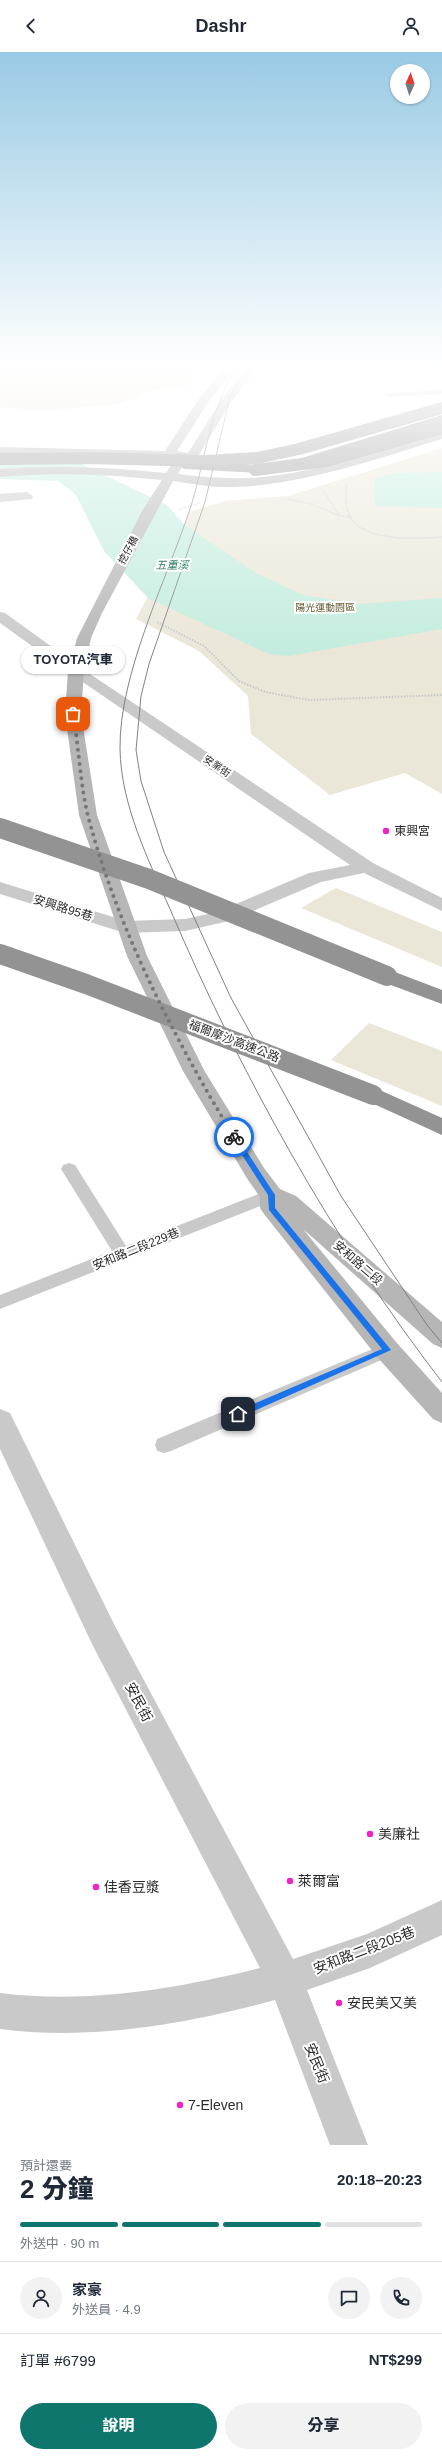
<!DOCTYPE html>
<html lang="zh-TW">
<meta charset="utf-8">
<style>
:root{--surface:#fff;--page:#f2f2f3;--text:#1f2937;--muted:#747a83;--line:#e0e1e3;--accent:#0f766e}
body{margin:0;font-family:Helvetica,"Noto Sans TC",sans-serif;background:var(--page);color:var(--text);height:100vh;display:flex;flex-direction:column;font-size:15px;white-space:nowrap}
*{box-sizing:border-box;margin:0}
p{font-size:13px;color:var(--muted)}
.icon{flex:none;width:22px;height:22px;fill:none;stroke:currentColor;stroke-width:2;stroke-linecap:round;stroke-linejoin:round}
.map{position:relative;height:2093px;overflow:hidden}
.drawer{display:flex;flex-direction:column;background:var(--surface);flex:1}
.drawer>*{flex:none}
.needle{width:26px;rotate:3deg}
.tools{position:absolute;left:390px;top:12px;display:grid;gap:8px}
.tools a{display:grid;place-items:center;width:40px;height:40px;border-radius:50%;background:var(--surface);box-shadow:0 1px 3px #0004;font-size:20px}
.pin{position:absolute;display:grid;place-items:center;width:34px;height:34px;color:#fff;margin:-17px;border-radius:8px;box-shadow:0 2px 6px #0006}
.courier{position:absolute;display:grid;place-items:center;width:40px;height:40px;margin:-20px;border:3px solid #1a73e8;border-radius:50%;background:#fff;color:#222;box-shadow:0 1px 5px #0007}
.bubble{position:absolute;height:28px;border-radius:14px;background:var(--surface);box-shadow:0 1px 3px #0004;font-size:13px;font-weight:800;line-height:28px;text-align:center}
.headline em{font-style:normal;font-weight:800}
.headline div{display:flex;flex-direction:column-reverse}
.headline{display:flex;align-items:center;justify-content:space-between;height:68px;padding:0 20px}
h1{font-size:26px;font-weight:800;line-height:30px}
.bar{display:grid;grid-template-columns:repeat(4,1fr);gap:6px 4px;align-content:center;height:48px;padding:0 20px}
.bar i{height:5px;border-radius:3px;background:var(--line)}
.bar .active{background:var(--accent)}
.bar p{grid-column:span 4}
.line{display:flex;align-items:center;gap:10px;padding:0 20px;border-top:1px solid var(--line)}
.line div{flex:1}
.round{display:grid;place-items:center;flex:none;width:42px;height:42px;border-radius:21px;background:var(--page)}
.action{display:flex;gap:8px;margin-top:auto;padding:8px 20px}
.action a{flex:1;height:46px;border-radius:24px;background:var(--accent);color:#fff;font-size:16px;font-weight:800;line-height:46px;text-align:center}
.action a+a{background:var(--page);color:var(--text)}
header{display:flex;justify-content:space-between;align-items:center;height:52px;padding:0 20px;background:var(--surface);font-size:18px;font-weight:800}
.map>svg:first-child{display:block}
.green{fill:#eae6d8}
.water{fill:#c2ecde}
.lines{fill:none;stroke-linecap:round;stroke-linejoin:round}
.path-far1{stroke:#c9c9c9;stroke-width:1.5;stroke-dasharray:1 1;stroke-linecap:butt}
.path{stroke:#c9c9c9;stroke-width:2;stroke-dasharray:1.5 1.5;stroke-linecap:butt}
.lane{fill:#c9c9c9;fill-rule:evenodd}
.street{fill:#c9c9c9;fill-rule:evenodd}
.secondary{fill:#b6b6b6;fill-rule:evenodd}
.highway{fill:#939393;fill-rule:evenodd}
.tram{stroke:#818181;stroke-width:1}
.highway-bridge-far1{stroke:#939393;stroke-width:12}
.highway-bridge{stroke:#939393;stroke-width:20}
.route{fill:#1a73e8}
.done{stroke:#767676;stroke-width:4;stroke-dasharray:0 7.2}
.poi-dot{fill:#ec24c2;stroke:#fff;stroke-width:1.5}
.labels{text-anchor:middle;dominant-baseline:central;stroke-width:4;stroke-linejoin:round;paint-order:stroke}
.far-street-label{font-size:10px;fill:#2c2c2c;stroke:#fff}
.far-park-label{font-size:10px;fill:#686038;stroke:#fff}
.far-water-label{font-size:11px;font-style:italic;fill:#338369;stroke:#fff}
.poi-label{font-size:12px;fill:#2c2c2c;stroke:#fff;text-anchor:start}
.street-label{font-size:12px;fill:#2c2c2c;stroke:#fff}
.near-street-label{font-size:14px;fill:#2c2c2c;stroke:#fff}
.near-poi-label{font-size:14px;fill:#2c2c2c;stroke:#fff;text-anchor:start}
</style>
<header><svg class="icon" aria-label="back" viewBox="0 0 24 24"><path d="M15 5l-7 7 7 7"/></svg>Dashr<svg class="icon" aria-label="person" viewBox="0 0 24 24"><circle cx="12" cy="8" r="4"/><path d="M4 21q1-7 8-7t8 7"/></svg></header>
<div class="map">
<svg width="442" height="2093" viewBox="0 0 442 2093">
<rect width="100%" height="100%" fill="#fff"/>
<!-- green -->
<g class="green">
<polygon points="0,312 208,312 186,335 146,339 120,352 40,359 0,355"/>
<polygon points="442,396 442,742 405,721 330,743 251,682 248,644 199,599 136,567 185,473 189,460 226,449 288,444"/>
<polygon points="336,836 442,880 442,915 301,856"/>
<polygon points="369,971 442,999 442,1054 331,1008"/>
</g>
<!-- water -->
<g class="water">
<polygon points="0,403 73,408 167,453 185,473 256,521 303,543 358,552 442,546 442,577 288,604 269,602 148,546 104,499 76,443 58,429 0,427"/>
<polygon points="442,420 442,456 375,454 374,427 391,421"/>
</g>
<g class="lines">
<!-- path-far1 -->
<g class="path-far1">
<path d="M346,433C346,444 345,457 351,466C366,490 418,487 442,485"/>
<polyline points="323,439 340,464"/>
<polyline points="288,447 311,452 340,464 350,465"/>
<polyline points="178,458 200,451"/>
</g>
<!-- path -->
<polyline class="path" points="157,570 204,594 239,629 265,640 309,648 442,643"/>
<!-- lane -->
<g class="lane">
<polygon points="442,338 442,342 389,345 385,343 389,341"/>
<polygon points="69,1111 75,1113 126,1194 266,1139 272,1137 278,1139 280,1143 278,1147 0,1257 0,1243 112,1199 61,1117 63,1113"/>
<polygon points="387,1291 393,1293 396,1298 393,1303 171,1399 164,1401 157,1399 155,1393 157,1387"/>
</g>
<!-- street -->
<g class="street">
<polygon points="27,440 33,444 32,447 0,450 0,442"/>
<polygon points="0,560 5,561 81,616 373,811 442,846 442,859 364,821 321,830 229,869 185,879 125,881 0,842 0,830 126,869 185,867 217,860 309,821 350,813 71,622 0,571"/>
<path d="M0,1357L10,1361L115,1574L293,1907L367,1882L442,1848V1883L370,1916L307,1938L368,2093H330L275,1948C187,1972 91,1989 0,1977V1941C86,1952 176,1937 260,1916L93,1594L0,1397Z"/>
</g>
<!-- secondary -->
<path class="secondary" d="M228,312H239L209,349L177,399L188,401L222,347L250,312H261L231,350L197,406L182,415L178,422C209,426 240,428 272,424C330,417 385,394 442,379V387C374,408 290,437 219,435C204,434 188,431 173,429L102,561L91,586L84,619L81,662L97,763L147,904L204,1018L264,1116L280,1137L296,1144L442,1270V1296L433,1292L303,1177L396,1290L442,1341V1371L433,1367L378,1306L264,1162L260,1156V1145L248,1128L183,1019L127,904L79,763L65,662L68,619L77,586L142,459L162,428C109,422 53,420 0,425V417C54,413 112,415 166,421L173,410L179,407L0,403V395L165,399L200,345Z"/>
<!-- highway -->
<g class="highway">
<polygon points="442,363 442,370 294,417 262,421 184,417 178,413 184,409 262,413 292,409"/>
<polygon points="387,917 442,938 442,952 380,929 377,924 380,919"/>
<polygon points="373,1035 442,1066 442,1083 365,1048 362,1043 365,1038"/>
</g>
<!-- tram -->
<g class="tram">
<path d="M240,312C208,355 206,410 189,460C165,531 119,623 120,697C121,753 148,807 170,857C240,1021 333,1189 442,1330"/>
<polyline points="250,312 230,345 205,450 149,612 141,644 136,698 141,729 164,800 231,946 341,1144 427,1273 442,1291"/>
</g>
<!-- highway-bridge-far1 -->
<g class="highway-bridge-far1">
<polyline points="0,407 88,406 206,409 257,406 299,397 442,356"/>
<polyline points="255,418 326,409 442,376"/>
</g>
<!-- highway-bridge -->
<g class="highway-bridge">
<polyline points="0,776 149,827 387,924"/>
<polyline points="0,902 86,932 373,1043"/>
</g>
</g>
<!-- sky -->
<linearGradient id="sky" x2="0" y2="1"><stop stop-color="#99cae4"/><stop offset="0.52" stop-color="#fff"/><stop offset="1" stop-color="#fff" stop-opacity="0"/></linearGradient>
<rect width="442" height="605" fill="url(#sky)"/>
<!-- route -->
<polygon class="route" points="231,1083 236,1083 275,1143 275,1156 391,1298 238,1366 234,1362 235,1360 382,1297 269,1158 268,1143 231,1086"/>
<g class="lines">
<!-- done -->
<path class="done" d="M73,662C79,696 80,731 88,764C118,878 173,984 234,1085"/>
</g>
<!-- markers -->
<g class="poi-dot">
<circle cx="386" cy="779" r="4"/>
<circle cx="370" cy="1782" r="4"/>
<circle cx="290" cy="1829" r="4"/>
<circle cx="96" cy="1835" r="4"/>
<circle cx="339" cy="1951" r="4"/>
<circle cx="180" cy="2053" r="4"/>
</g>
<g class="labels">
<!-- far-street labels -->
<g class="far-street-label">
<text transform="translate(128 498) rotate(-62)">挖仔橋</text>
<text transform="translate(217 714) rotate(34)">安業街</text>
</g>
<!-- far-park labels -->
<g class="far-park-label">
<text x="325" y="555">陽光運動園區</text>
</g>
<!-- far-water labels -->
<g class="far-water-label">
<text x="172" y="513">五重溪</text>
</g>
<!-- poi labels -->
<g class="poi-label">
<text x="394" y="779">東興宮</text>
</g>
<!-- street labels -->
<g class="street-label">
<text transform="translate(63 856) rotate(17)">安興路95巷</text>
<text transform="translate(234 989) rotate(21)">福爾摩沙高速公路</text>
<text transform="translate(136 1197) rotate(-22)">安和路二段229巷</text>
<text transform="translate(358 1211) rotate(41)">安和路二段</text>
</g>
<!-- near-street labels -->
<g class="near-street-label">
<text transform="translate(139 1650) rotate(62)">安民街</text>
<text transform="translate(364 1898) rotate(-21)">安和路二段205巷</text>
<text transform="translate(317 2011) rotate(68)">安民街</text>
</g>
<!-- near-poi labels -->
<g class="near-poi-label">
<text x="378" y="1782">美廉社</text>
<text x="298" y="1829">萊爾富</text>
<text x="104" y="1835">佳香豆漿</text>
<text x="347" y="1951">安民美又美</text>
<text x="188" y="2053">7-Eleven</text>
</g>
</g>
</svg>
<div class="tools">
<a><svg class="needle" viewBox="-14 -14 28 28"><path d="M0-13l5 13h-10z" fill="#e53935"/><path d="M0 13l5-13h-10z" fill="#747a83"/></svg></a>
</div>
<div class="pin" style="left:73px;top:662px;background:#ea580c"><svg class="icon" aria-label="bag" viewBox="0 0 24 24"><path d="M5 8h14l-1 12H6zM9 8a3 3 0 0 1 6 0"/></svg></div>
<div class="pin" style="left:238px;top:1362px;background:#1f2937"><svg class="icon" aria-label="home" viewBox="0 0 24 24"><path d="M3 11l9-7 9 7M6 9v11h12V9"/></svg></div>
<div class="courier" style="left:234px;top:1085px"><svg class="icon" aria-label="bike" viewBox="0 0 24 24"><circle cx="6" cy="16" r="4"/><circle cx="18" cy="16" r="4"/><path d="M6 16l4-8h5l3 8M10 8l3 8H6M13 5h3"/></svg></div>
<div class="bubble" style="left:21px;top:594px;width:104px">TOYOTA汽車</div>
</div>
<section class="drawer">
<div class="headline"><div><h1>2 分鐘</h1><p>預計還要</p></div><em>20:18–20:23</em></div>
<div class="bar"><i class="active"></i><i class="active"></i><i class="active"></i><i></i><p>外送中 · 90 m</p></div>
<div class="line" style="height:72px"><a class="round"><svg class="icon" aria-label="person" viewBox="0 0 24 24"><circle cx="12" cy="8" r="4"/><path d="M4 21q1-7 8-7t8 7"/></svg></a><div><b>家豪</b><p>外送員 · 4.9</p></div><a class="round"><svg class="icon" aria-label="chat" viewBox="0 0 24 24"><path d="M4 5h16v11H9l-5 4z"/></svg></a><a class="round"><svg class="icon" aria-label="phone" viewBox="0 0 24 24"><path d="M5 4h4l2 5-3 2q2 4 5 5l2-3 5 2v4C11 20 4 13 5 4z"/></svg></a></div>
<div class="line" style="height:52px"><div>訂單 #6799</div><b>NT$299</b></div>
<div class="action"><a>說明</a><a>分享</a></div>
</section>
